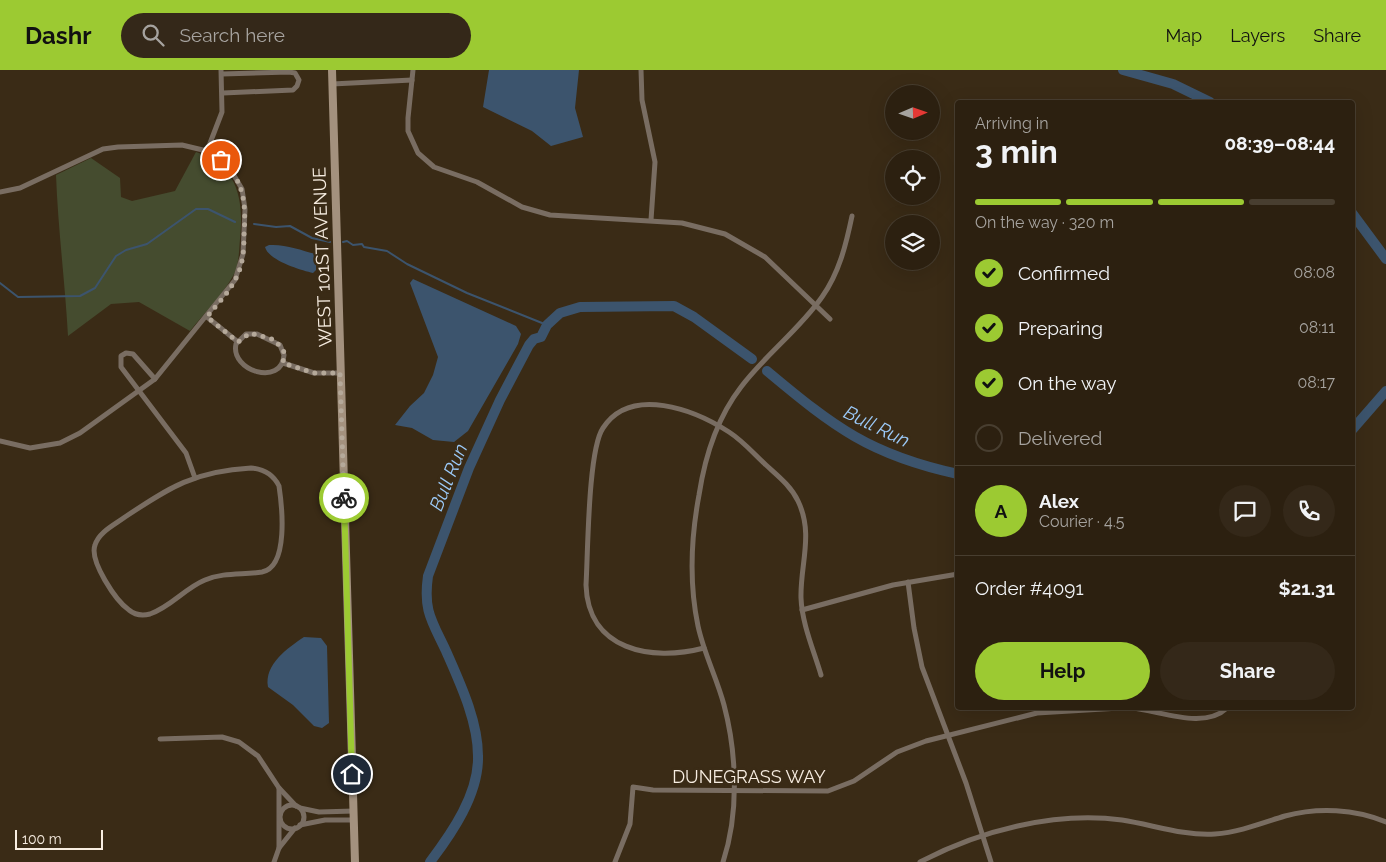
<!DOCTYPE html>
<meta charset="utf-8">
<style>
:root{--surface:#2c2010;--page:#342819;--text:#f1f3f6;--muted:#a6a39f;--line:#483e30;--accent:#9cca32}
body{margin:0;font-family:Raleway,sans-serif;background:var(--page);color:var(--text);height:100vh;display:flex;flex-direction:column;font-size:19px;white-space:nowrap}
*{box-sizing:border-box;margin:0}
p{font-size:16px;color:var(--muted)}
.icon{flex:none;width:28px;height:28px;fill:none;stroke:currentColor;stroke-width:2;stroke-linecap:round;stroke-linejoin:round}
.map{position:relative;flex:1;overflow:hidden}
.drawer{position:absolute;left:955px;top:30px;width:400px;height:610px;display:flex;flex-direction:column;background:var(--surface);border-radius:5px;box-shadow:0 5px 20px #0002,0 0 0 1px var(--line)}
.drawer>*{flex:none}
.needle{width:32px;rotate:88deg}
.buttons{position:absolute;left:885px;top:15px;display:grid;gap:10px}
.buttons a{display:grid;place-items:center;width:55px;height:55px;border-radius:50%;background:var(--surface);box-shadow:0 5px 20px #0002,0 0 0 1px var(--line);font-size:25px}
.scale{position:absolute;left:15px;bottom:12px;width:88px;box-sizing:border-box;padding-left:5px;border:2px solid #f7ede1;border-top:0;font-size:14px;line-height:18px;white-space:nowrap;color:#f7ede1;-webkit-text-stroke:4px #3a2b16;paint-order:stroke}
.pin{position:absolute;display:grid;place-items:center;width:42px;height:42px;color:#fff;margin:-21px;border:2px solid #fff;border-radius:50%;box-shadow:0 1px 5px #0007}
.courier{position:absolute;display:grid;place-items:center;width:50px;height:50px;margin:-25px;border:4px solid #9cca32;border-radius:50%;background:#fff;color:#222;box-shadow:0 1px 6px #0007}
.head em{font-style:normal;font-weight:700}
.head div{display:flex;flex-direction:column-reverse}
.head{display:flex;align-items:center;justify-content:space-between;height:85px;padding:0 20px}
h1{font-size:32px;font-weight:700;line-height:38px}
.bar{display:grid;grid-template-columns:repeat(4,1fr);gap:8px 5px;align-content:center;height:60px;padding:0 20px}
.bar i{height:6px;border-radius:4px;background:var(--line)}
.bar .selected{background:var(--accent)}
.bar p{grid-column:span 4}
.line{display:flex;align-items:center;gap:12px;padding:0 20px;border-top:1px solid var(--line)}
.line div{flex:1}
.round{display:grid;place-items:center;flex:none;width:52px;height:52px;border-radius:26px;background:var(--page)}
ol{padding:0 20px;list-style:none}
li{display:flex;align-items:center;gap:15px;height:55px}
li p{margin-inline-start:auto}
li .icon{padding:5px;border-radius:50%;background:var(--accent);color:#111;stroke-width:4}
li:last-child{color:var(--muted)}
li i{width:28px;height:28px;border:2px solid var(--line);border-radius:50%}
.cta{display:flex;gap:10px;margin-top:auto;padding:10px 20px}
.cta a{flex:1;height:58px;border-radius:30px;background:var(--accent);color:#111;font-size:20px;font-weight:700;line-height:58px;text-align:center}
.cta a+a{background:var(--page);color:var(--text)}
header{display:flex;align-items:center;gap:30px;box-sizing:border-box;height:70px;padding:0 25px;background:var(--accent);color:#111}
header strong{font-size:24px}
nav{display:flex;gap:28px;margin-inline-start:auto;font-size:18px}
.search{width:350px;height:45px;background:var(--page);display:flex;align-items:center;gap:12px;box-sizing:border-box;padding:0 18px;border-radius:28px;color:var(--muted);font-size:19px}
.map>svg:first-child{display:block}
.green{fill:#454c2f}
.water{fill:#3c546d}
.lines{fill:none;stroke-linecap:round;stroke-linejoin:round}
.stream{stroke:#3c546d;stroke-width:2}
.river{stroke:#3c546d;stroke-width:10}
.street{stroke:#796d62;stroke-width:5}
.secondary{stroke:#a3917e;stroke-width:8}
.done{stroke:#b5a99a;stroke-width:5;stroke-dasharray:0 9}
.route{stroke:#9cca32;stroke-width:6}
.labels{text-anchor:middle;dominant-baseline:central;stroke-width:5;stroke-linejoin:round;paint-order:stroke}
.street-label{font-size:18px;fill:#f7ede1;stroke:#3a2b16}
.water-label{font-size:19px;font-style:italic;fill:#9ccaf8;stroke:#3a2b16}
</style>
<header>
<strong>Dashr</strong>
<div class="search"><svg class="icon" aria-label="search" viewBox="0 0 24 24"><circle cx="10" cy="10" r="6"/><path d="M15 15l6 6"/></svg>Search here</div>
<nav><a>Map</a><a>Layers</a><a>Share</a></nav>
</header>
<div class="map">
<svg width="1386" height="792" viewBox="0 0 1386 792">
<rect width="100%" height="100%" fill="#3a2b16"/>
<!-- green -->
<path class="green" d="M196,82C238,96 244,129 240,169C239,181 239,196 233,206C222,226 204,243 190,261L139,232L111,234L68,266C65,212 58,159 56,105L91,88L120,108L121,127L132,131L175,121Z"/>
<!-- water -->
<g class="water">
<polygon points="489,0 579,0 575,38 583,67 551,76 532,61 483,37"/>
<path d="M269,175C286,174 300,180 316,184V200L313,203C300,200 268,190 265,177Z"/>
<polygon points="413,209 516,256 521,264 518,274 468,361 454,372 433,370 412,358 395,355 410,336 424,323 433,305 438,287 410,213"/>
<path d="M304,567L321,568L327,576L329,653L322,658L314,656L293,635L268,617C264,594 288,578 304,567Z"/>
</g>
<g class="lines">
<!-- stream -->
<g class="stream">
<polyline points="254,154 276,157 290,156 312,168 330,172"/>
<polyline points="343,172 347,171 353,175 362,174 364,177 387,181 407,194 467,223 547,255"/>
<polyline points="0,213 18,227 80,226 95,218 116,186 126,180 147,174 196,139 208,139 235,152"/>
</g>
<!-- river -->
<g class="river">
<polyline points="1123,0 1173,14 1210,32"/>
<polyline points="1352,143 1386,189"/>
<path d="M767,301C834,357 870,385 958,404"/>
<polyline points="1352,360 1386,321"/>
<path d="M430,792C452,763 479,724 478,686C478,651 460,613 446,581C432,551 423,541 428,506L469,398L500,330L529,275L534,269L541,267L547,255L560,243L580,237L674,236L694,247L752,289"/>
</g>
<!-- street -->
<g class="street">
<polyline points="413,0 408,48 408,61 418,83 434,97 477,112 522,137 550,145 682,153 725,164 765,187 830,249"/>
<polyline points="641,0 642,30 655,92 651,150"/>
<polyline points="222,4 289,2 295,3 299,10 297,16 293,20 223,23"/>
<polyline points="332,14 412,10"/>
<polyline points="207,81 222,42 221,0"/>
<polyline points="0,122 20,118 103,79 118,77 182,75 207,81 229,97 242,119 245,139 243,184 235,210 155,309 80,363 60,373 30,378 0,371"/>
<polyline points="207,247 238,272"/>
<path d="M246,264H257L280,275L284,285C282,317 230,301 236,274Z"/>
<polyline points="283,293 314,303 341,303"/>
<polyline points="155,309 133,284 126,283 121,286 121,297 186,383 195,408"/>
<path d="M251,398C263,399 273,404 279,416C282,436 289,497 262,502C242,505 224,502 205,510C185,518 171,537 150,544C142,546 135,545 129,540C116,531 89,491 95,475C99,462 114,455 125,447C170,417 195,401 251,398Z"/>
<polyline points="908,512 914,558 922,597 966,713 991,792"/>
<polyline points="802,540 893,515 958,504"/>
<path d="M704,578C651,592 588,580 586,515C588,482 588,380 603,358C631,315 695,340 729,362C743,371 754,384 766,395C778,406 791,416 798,431C814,464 800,495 801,528C802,554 814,581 821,605"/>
<path d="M1132,638C1161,641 1204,660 1227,638"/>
<polyline points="160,669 222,667 239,672 258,686 279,718 296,736"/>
<polyline points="279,718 279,778"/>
<circle cx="292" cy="747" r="12"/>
<polyline points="300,738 319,742 354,741"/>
<polyline points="300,755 325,750 354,750"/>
<polyline points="274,792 279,778 295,758"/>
<polyline points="615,792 630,754 633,717 653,720 828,721 854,711 897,682 926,671 1037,643 1120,638"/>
<path d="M723,792C739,744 737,684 724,635C717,608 704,584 698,556C689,513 691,468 699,425C705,386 717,348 741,317C765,285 799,260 822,227C839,203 846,175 852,146"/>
<path d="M920,792C979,761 1054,741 1122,750C1154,755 1183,766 1215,764C1240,762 1262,753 1285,746C1318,737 1355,739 1386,752"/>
</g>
<!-- secondary -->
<polyline class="secondary" points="332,0 355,792"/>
</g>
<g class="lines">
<!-- done -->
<path class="done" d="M221,90C245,111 246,135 244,165C244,180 243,196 235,210C228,224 216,235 207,247L238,272L250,263L275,270L284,282L283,293L314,303H340L344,428"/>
<!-- route -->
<polyline class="route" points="344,428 352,704"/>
</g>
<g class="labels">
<!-- street labels -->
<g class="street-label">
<text transform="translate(322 187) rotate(-92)">WEST 101ST AVENUE</text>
<text x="749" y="706">DUNEGRASS WAY</text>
</g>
<!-- water labels -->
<g class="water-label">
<text transform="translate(877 356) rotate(26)">Bull Run</text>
<text transform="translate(448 407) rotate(-68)">Bull Run</text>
</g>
</g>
</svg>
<div class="buttons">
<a><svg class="needle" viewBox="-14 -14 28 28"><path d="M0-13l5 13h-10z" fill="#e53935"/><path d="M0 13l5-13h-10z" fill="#a6a39f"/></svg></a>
<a><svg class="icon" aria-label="locate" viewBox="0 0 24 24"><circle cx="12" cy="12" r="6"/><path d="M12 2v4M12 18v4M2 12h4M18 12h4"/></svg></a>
<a><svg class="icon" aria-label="layers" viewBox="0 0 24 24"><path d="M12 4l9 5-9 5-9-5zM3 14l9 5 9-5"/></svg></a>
</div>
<div class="scale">100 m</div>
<div class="pin" style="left:221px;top:90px;background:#ea580c"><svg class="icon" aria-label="bag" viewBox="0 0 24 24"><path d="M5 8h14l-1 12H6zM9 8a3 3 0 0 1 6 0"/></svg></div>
<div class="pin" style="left:352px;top:704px;background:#1f2937"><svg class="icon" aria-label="home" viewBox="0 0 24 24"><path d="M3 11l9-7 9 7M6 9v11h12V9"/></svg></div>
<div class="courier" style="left:344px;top:428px"><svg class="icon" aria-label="bike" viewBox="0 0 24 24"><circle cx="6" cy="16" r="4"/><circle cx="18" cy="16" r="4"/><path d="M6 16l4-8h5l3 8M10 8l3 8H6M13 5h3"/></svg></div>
<section class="drawer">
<div class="head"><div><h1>3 min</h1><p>Arriving in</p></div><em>08:39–08:44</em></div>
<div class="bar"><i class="selected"></i><i class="selected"></i><i class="selected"></i><i></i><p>On the way · 320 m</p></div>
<ol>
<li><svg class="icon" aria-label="check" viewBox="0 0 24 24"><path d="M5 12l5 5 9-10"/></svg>Confirmed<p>08:08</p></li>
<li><svg class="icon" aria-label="check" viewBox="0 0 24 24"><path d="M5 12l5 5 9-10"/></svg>Preparing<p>08:11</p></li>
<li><svg class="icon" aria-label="check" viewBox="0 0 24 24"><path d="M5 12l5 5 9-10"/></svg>On the way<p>08:17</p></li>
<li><i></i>Delivered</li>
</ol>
<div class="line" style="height:90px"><b class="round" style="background:var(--accent);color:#111">A</b><div><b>Alex</b><p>Courier · 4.5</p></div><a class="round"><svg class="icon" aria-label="chat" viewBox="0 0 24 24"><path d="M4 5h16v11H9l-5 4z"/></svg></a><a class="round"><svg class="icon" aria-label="phone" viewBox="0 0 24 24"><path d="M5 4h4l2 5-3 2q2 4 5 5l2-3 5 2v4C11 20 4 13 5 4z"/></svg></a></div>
<div class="line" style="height:65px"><div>Order #4091</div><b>$21.31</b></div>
<div class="cta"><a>Help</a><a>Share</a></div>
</section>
</div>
